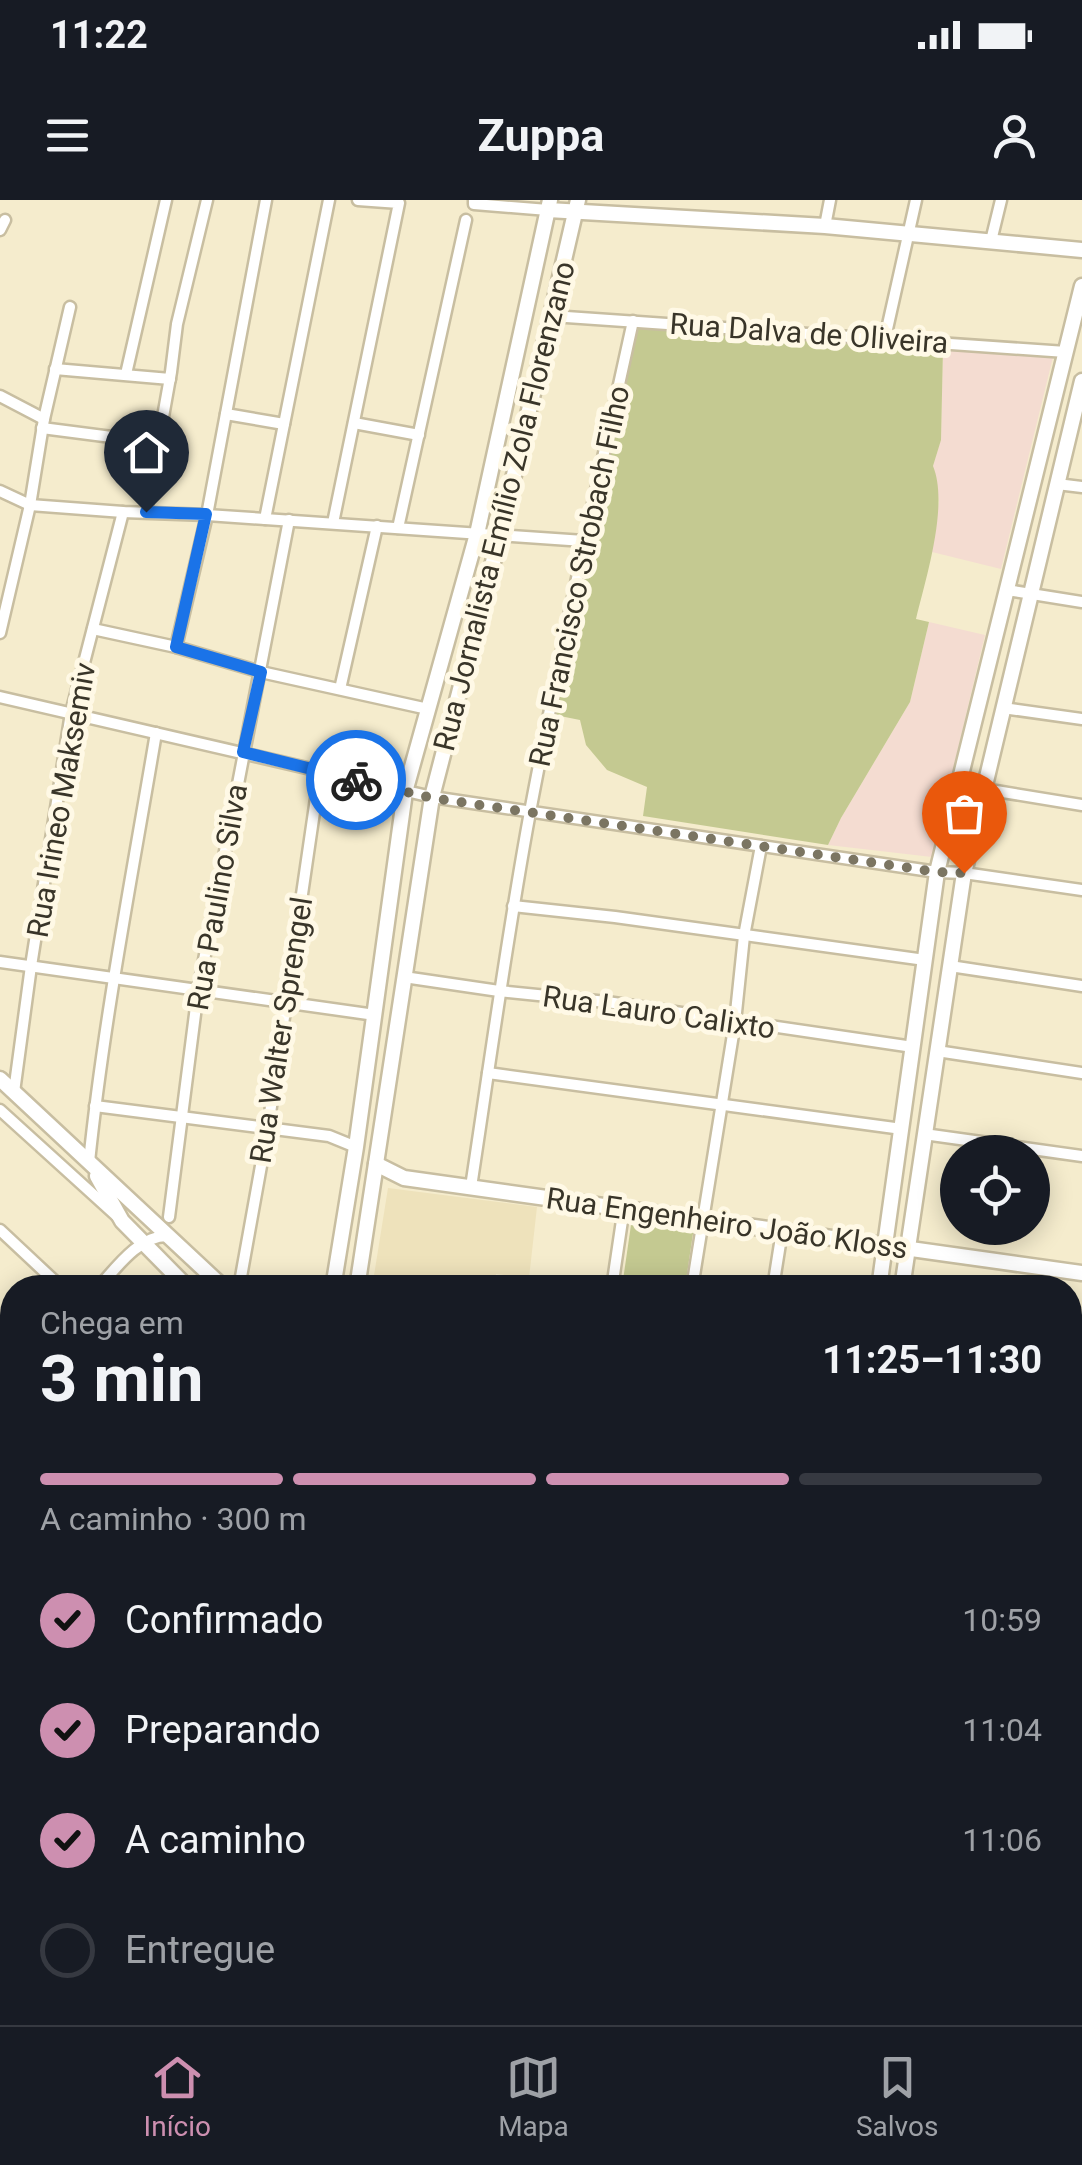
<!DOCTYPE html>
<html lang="pt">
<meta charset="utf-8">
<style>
:root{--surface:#171b24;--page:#242831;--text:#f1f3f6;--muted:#9ea1a6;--line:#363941;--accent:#cd8fb0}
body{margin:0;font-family:Roboto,sans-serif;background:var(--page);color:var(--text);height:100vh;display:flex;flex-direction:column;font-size:38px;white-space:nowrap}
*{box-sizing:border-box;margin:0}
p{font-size:32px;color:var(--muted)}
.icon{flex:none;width:55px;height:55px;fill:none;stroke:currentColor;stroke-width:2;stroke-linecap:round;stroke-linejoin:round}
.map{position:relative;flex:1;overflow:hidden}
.drawer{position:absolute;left:0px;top:1075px;width:1082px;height:750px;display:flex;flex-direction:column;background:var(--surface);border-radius:40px 40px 0 0;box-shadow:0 5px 25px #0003}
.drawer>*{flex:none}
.fabs{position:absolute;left:940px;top:935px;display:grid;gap:20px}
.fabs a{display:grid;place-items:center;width:110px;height:110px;border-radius:50%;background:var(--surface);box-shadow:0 5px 25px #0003;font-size:50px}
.pin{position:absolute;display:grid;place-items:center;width:85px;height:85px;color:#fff;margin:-102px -42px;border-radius:50% 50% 50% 0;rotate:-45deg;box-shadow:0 0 10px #0007}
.pin .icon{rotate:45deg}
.courier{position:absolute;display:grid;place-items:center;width:100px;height:100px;margin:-50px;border:8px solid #1a73e8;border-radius:50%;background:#fff;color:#222;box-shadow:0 2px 12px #0007}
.head em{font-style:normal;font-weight:700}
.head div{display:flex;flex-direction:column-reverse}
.head{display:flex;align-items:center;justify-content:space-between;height:170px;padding:0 40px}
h1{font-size:65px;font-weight:700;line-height:75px}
.bar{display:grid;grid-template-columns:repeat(4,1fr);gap:15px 10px;align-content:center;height:120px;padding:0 40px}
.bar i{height:12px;border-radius:8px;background:var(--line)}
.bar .current{background:var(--accent)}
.bar p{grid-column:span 4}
ol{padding:0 40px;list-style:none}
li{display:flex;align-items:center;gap:30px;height:110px}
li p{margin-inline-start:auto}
li .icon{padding:10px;border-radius:50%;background:var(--accent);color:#111;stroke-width:4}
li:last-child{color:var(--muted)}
li i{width:55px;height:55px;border:5px solid var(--line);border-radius:50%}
.status{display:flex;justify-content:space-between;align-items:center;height:70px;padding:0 50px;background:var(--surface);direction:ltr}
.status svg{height:28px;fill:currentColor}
header{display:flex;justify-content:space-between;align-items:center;height:130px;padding:0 40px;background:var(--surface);font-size:45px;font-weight:700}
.tabs{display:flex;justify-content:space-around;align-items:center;height:140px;border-top:2px solid var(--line);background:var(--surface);font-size:28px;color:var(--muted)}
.tabs a{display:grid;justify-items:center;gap:5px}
.tabs .current{color:var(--accent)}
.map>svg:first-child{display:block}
.built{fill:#eee2bb}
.education{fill:#f4dcd1}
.green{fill:#c4c991}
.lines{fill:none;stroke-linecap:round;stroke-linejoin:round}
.stream{stroke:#389ea1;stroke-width:4}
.street-casing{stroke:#c8bea1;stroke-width:15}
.secondary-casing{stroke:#c8bea1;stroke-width:19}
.street{stroke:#fff;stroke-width:10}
.secondary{stroke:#fff;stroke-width:14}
.done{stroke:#7b7562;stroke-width:10;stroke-dasharray:0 18}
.route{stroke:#1a73e8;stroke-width:12}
.labels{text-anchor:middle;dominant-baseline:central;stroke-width:10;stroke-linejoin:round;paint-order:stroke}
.street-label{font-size:30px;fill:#393529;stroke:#fff9e6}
</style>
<div class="status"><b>11:22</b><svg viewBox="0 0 49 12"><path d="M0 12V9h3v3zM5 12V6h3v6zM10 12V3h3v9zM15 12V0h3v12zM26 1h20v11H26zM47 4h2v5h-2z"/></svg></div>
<header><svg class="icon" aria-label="menu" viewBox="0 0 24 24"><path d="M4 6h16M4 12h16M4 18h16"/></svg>Zuppa<svg class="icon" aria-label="person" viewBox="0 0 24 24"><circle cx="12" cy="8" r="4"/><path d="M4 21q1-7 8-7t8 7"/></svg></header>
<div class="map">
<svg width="1082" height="1825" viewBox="0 0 1082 1825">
<rect width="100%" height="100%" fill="#f5eccd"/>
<!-- built -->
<polygon class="built" points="388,988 537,1007 529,1078 496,1074 494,1087 372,1088"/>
<!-- education -->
<g class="education">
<polygon points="943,148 1053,157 1001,369 932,352 939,301 933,266 941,239"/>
<polygon points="929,422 985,435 932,657 828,645 841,618 910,502"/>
</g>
<!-- green -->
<g class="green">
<path d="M638,122L739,137L943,148L941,240L933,266C949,305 926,378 916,419L929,422L910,502L841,618L828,645L643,616L647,587L607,570L586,545L580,520L555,515Z"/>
<polygon points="632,1018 694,1027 685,1087 622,1087"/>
<polygon points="12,1373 12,1812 279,1813 248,1825 0,1825 0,1383"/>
<polygon points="1082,1753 1082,1825 995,1825 1001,1813 1070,1812 1070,1754"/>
</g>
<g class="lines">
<!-- stream -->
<polyline class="stream" points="0,1823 2,1825"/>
<!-- street casing -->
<g class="street-casing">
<g id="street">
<polyline points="474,0 474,4 548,10"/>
<polyline points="825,26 830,0"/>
<polyline points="0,30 5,20"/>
<polyline points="991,41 1001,0"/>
<polyline points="552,116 1066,152"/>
<polyline points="885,138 916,0"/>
<polyline points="55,169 170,179"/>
<polyline points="126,174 166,0"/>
<polyline points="0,196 44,219"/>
<polyline points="226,214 284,224"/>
<polyline points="354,223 419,235"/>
<polyline points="42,228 158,243"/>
<polyline points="1057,284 1082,287"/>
<polyline points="0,291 30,305 123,312 207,315 584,341"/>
<polyline points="146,312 171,172 177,124 207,0"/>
<polyline points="265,319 329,0"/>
<polyline points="333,323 399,3 358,0"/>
<polyline points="398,328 466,20"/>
<polyline points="1007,390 1082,402"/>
<polyline points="93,429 176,447 261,472 428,509"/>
<polyline points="0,433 30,305 44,219 70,107"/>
<polyline points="176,447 207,315 266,0"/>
<polyline points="340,489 377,326"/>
<polyline points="0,497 432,597 937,672 964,673 1082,690"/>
<polyline points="1003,508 1082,519"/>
<polyline points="984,589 1082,605"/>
<polyline points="513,706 615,717 925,760"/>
<polyline points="0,762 375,815"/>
<polyline points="950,766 1082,786"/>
<polyline points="404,777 499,791 607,802 913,847"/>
<polyline points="937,851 1082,873"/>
<polyline points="488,873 902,929"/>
<polyline points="14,892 31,766 71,513 123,312"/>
<polyline points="95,906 329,936 356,947"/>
<polyline points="0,910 118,1017"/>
<polyline points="924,934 1082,956"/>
<path d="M89,962C104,818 132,676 156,533"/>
<path d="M471,987C490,862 507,736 530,612C561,448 597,284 633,121"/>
<polyline points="169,1017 198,791 289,320"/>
<polyline points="0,1030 62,1088"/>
<path d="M98,1088C116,1068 139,1036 167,1036"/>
<polyline points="239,1088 268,927 320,571"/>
<polyline points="612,1088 624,1007"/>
<polyline points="692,1088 735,822 744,736 761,646"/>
<polyline points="773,1088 782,1031"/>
<polyline points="0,1145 12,1157"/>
<polyline points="0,1200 12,1186"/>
<polyline points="1070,1241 1082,1158"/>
<polyline points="1070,1293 1082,1295"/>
<polyline points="0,1339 12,1326"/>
<polyline points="0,1378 1,1378"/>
<polyline points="1070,1509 1082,1502"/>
<polyline points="888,1812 900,1825"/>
</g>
</g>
<!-- secondary casing -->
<g class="secondary-casing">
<g id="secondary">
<polyline points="548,10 825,26 1082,50"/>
<polyline points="0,879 224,1088"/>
<polyline points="376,964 404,978 1082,1073"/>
<polyline points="97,976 122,1021 188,1088"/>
<polyline points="333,1088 356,947 405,592 477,334 550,0"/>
<polyline points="357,1088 432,597 500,335 578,0"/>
<polyline points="879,1088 937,672 1082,86"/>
<polyline points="902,1088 964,673 1082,181"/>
<polyline points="923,1812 936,1825"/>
</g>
</g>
<!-- street -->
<use href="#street" class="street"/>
<!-- secondary -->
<use href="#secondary" class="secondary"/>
</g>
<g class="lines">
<!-- done -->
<polyline class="done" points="356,580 432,598 937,672 964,673"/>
<!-- route -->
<polyline class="route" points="146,312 206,314 176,447 261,472 243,552 356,580"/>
</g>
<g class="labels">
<!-- street labels -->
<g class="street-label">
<text transform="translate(809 133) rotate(4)">Rua Dalva de Oliveira</text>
<text transform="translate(504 306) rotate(-76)">Rua Jornalista Emílio Zola Florenzano</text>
<text transform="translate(579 376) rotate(-78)">Rua Francisco Strobach Filho</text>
<text transform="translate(61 600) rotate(-80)">Rua Irineo Maksemiv</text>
<text transform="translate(217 697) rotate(-80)">Rua Paulino Silva</text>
<text transform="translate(659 812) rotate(8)">Rua Lauro Calixto</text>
<text transform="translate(281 830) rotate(-81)">Rua Walter Sprengel</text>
<text transform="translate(727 1023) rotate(8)">Rua Engenheiro João Kloss</text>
</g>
</g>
</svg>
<div class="fabs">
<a><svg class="icon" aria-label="locate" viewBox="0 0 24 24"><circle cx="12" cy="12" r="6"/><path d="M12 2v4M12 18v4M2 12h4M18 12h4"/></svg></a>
</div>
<div class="pin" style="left:964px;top:673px;background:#ea580c"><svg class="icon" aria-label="bag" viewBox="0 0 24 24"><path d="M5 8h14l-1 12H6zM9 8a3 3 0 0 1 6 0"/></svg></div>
<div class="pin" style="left:146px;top:312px;background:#1f2937"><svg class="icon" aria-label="home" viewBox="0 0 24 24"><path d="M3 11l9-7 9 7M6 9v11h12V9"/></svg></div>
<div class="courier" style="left:356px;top:580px"><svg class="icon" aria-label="bike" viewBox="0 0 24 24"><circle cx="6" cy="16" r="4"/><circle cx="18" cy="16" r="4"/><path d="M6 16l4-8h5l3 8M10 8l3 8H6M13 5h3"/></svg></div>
<section class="drawer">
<div class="head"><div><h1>3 min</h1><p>Chega em</p></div><em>11:25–11:30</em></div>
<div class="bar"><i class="current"></i><i class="current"></i><i class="current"></i><i></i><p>A caminho · 300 m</p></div>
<ol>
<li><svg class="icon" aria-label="check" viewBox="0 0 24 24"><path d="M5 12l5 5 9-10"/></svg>Confirmado<p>10:59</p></li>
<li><svg class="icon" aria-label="check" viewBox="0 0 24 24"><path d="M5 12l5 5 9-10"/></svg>Preparando<p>11:04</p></li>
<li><svg class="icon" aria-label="check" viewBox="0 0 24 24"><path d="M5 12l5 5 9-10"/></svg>A caminho<p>11:06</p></li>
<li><i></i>Entregue</li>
</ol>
</section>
</div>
<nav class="tabs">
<a class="current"><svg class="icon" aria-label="home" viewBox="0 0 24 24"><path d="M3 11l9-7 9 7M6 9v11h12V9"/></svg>Início</a>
<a><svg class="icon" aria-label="map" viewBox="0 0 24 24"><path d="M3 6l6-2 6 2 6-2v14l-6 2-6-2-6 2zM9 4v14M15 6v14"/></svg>Mapa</a>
<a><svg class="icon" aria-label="saved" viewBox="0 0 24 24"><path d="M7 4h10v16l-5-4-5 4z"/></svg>Salvos</a>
</nav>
